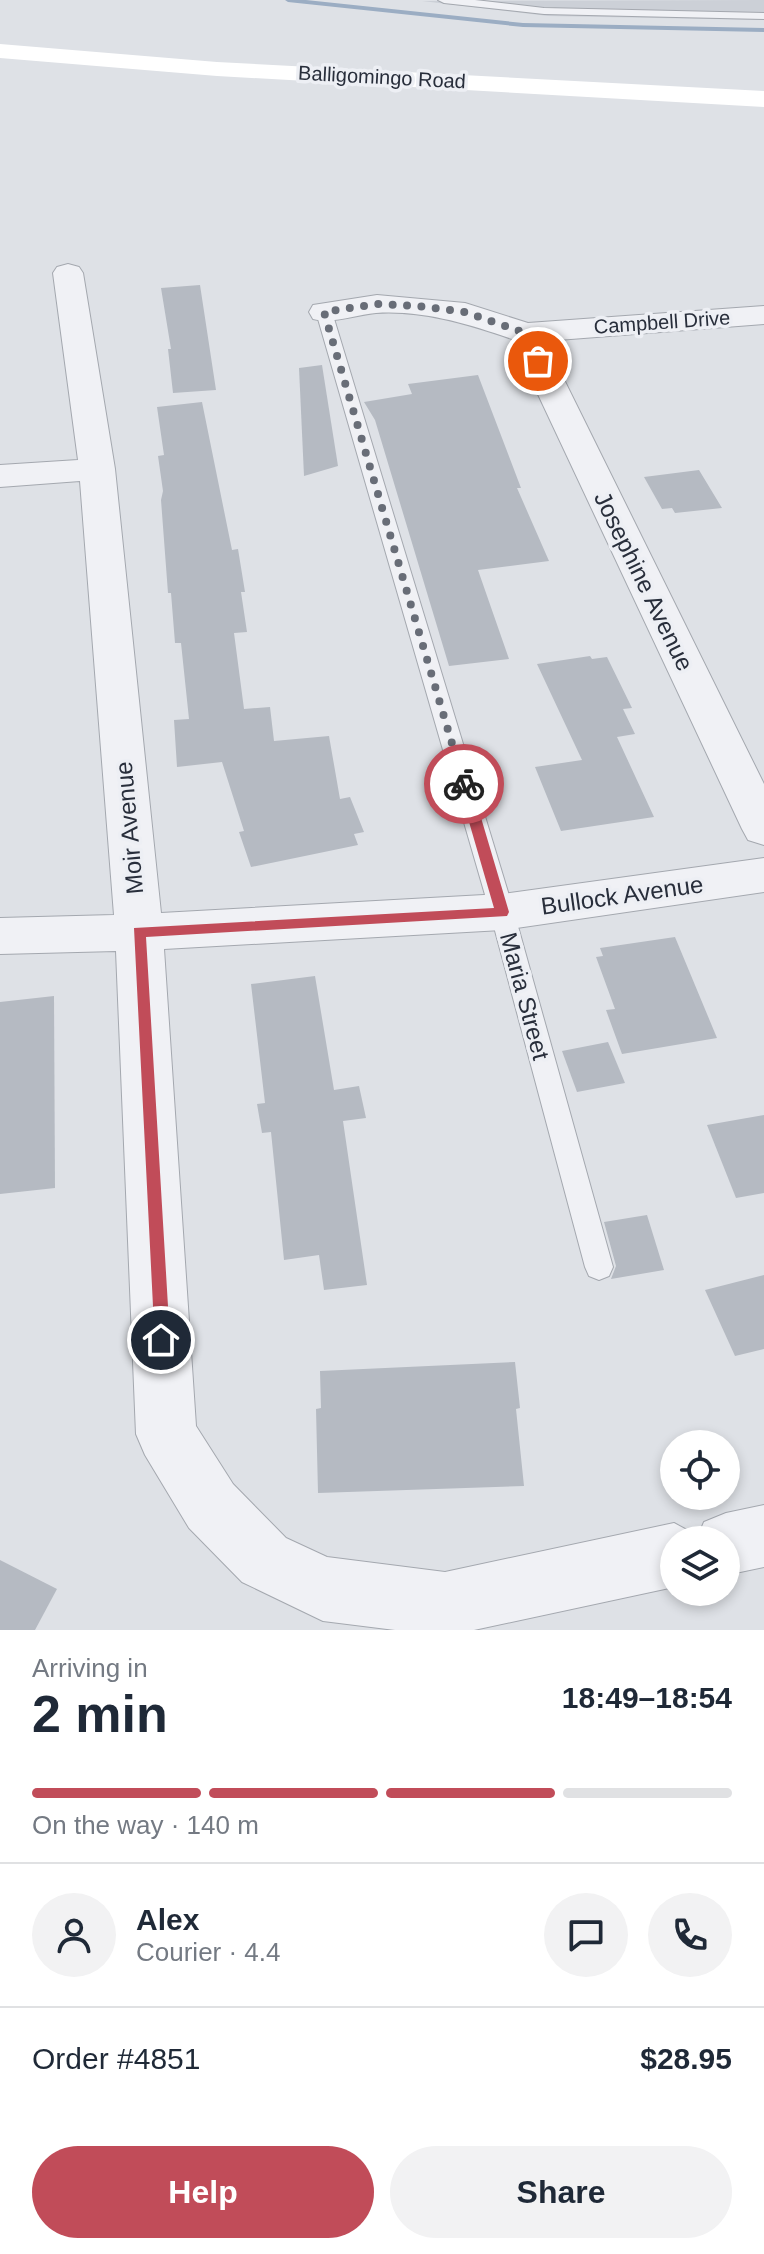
<!DOCTYPE html>
<meta charset="utf-8">
<style>
:root{--surface:#fff;--page:#f2f2f3;--text:#1f2937;--muted:#747a83;--line:#e0e1e3;--accent:#c14c59}
body{margin:0;font-family:Helvetica,sans-serif;background:var(--page);color:var(--text);height:100vh;display:flex;flex-direction:column;font-size:30px;white-space:nowrap}
*{box-sizing:border-box;margin:0}
p{font-size:26px;color:var(--muted)}
.icon{flex:none;width:44px;height:44px;fill:none;stroke:currentColor;stroke-width:2;stroke-linecap:round;stroke-linejoin:round}
.map{position:relative;height:1630px;overflow:hidden}
.details{display:flex;flex-direction:column;background:var(--surface);flex:1}
.details>*{flex:none}
.controls{position:absolute;left:660px;top:1430px;display:grid;gap:16px}
.controls a{display:grid;place-items:center;width:80px;height:80px;border-radius:50%;background:var(--surface);box-shadow:0 4px 12px #0003;font-size:40px}
.pin{position:absolute;display:grid;place-items:center;width:68px;height:68px;color:#fff;margin:-34px;border:4px solid #fff;border-radius:50%;box-shadow:0 2px 8px #0007}
.courier{position:absolute;display:grid;place-items:center;width:80px;height:80px;margin:-40px;border:6px solid #c14c59;border-radius:50%;background:#fff;color:#222;box-shadow:0 2px 10px #0007}
.overview em{font-style:normal;font-weight:600}
.overview div{display:flex;flex-direction:column-reverse}
.overview{display:flex;align-items:center;justify-content:space-between;height:136px;padding:0 32px}
h1{font-size:52px;font-weight:600;line-height:60px}
.bar{display:grid;grid-template-columns:repeat(4,1fr);gap:12px 8px;align-content:center;height:96px;padding:0 32px}
.bar i{height:10px;border-radius:6px;background:var(--line)}
.bar .on{background:var(--accent)}
.bar p{grid-column:span 4}
.line{display:flex;align-items:center;gap:20px;padding:0 32px;border-top:2px solid var(--line)}
.line div{flex:1}
.round{display:grid;place-items:center;flex:none;width:84px;height:84px;border-radius:42px;background:var(--page)}
.primary-button{display:flex;gap:16px;margin-top:auto;padding:16px 32px}
.primary-button a{flex:1;height:92px;border-radius:48px;background:var(--accent);color:#fff;font-size:32px;font-weight:600;line-height:92px;text-align:center}
.primary-button a+a{background:var(--page);color:var(--text)}
.map>svg:first-child{display:block}
.built{fill:#ccd0d7}
.lines{fill:none;stroke-linecap:round;stroke-linejoin:round}
.stream{fill:#9badc3;fill-rule:evenodd}
.building{fill:#b5bac2}
.lane-casing{stroke:#a4a8af;stroke-width:2}
.street-casing{stroke:#a4a8af;stroke-width:2}
.lane{fill:#f0f1f5;fill-rule:evenodd}
.street{fill:#f0f1f5;fill-rule:evenodd}
.secondary{fill:#fff;fill-rule:evenodd}
.route{fill:#c14c59}
.done{stroke:#686d77;stroke-width:8;stroke-dasharray:0 14.4}
.labels{text-anchor:middle;dominant-baseline:central;stroke-width:7;stroke-linejoin:round;paint-order:stroke}
.far-street-label{font-size:20px;fill:#282e3b;stroke:#edeff4}
.street-label{font-size:24px;fill:#282e3b;stroke:#edeff4}
</style>
<div class="map">
<svg width="764" height="1630" viewBox="0 0 764 1630">
<rect width="100%" height="100%" fill="#dee1e6"/>
<!-- built -->
<polygon class="built" points="764,0 764,20 548,16 422,1"/>
<g class="lines">
<!-- stream -->
<polygon class="stream" points="285,0 306,0 523,23 764,28 764,32 523,27 288,2"/>
</g>
<!-- building -->
<g class="building">
<polygon points="200,285 216,390 173,393 168,349 171,349 161,288"/>
<polygon points="322,365 338,466 304,476 299,368"/>
<polygon points="478,375 521,488 517,488 549,561 478,570 509,659 449,666 375,420 364,402 412,394 408,384"/>
<polygon points="202,402 232,550 238,549 245,592 241,592 247,632 234,633 244,709 270,707 274,741 329,736 340,799 350,797 364,832 354,834 358,845 251,867 239,832 244,831 222,762 177,767 174,720 189,719 181,643 175,643 171,593 168,593 161,500 163,491 158,456 164,455 157,407"/>
<polygon points="699,470 722,508 675,513 672,508 662,509 644,477"/>
<polygon points="590,656 592,659 607,657 632,708 623,709 635,734 617,737 654,817 561,831 535,767 582,760 537,664"/>
<polygon points="675,937 717,1038 622,1054 606,1010 615,1009 596,957 603,956 600,948"/>
<polygon points="315,976 334,1090 359,1086 366,1118 343,1121 367,1285 324,1290 319,1255 284,1260 271,1132 262,1133 257,1104 265,1103 251,984"/>
<polygon points="54,996 55,1188 0,1194 0,1002"/>
<polygon points="608,1042 625,1083 577,1092 562,1051"/>
<polygon points="764,1115 764,1193 736,1198 707,1125"/>
<polygon points="647,1215 664,1270 611,1279 616,1266 604,1222"/>
<polygon points="764,1275 764,1349 735,1356 705,1290"/>
<polygon points="515,1362 520,1408 516,1409 524,1486 318,1493 316,1409 321,1408 320,1371"/>
<polygon points="0,1560 57,1589 35,1630 0,1630"/>
</g>
<g class="lines">
<!-- lane casing -->
<g class="lane-casing">
<g id="lane">
<polygon points="438,0 475,0 544,8 764,13 764,19 544,14 444,3"/>
<polygon points="324,307 332,312 514,912 613,1267 609,1276 599,1280 589,1276 585,1267 490,912 316,312"/>
</g>
</g>
<!-- street casing -->
<g class="street-casing">
<g id="street">
<polygon points="68,264 79,267 83,273 115,469 161,913 502,894 764,858 764,892 502,930 164,949 196,1426 233,1484 286,1538 327,1557 445,1572 674,1523 698,1536 704,1522 726,1513 764,1505 764,1567 726,1575 726,1540 674,1540 674,1587 474,1630 395,1630 323,1621 242,1582 189,1528 145,1455 136,1434 116,951 0,954 0,918 114,915 80,481 0,487 0,465 78,460 53,273 57,267"/>
<path d="M377,295L465,303L528,323L764,306V324L545,341L764,784V845L748,840L742,829L512,339C468,324 423,310 376,313C355,315 334,324 313,319L309,312L313,305Z"/>
</g>
</g>
<!-- lane -->
<use href="#lane" class="lane"/>
<!-- street -->
<use href="#street" class="street"/>
<!-- secondary -->
<polygon class="secondary" points="0,44 217,62 764,91 764,107 217,76 0,58"/>
</g>
<!-- route -->
<polygon class="route" points="464,780 471,784 509,912 507,916 146,937 170,1340 167,1346 161,1348 155,1346 134,928 494,908 458,784"/>
<g class="lines">
<!-- done -->
<polyline class="done" points="464,784 324,312 377,304 418,306 465,312 525,333 538,361"/>
</g>
<g class="labels">
<!-- far-street labels -->
<g class="far-street-label">
<text transform="translate(382 77) rotate(3)">Balligomingo Road</text>
<text transform="translate(662 322) rotate(-4)">Campbell Drive</text>
</g>
<!-- street labels -->
<g class="street-label">
<text transform="translate(644 581) rotate(64)">Josephine Avenue</text>
<text transform="translate(129 828) rotate(-95)">Moir Avenue</text>
<text transform="translate(622 895) rotate(-8)">Bullock Avenue</text>
<text transform="translate(525 996) rotate(75)">Maria Street</text>
</g>
</g>
</svg>
<div class="controls">
<a><svg class="icon" aria-label="locate" viewBox="0 0 24 24"><circle cx="12" cy="12" r="6"/><path d="M12 2v4M12 18v4M2 12h4M18 12h4"/></svg></a>
<a><svg class="icon" aria-label="layers" viewBox="0 0 24 24"><path d="M12 4l9 5-9 5-9-5zM3 14l9 5 9-5"/></svg></a>
</div>
<div class="pin" style="left:538px;top:361px;background:#ea580c"><svg class="icon" aria-label="bag" viewBox="0 0 24 24"><path d="M5 8h14l-1 12H6zM9 8a3 3 0 0 1 6 0"/></svg></div>
<div class="pin" style="left:161px;top:1340px;background:#1f2937"><svg class="icon" aria-label="home" viewBox="0 0 24 24"><path d="M3 11l9-7 9 7M6 9v11h12V9"/></svg></div>
<div class="courier" style="left:464px;top:784px"><svg class="icon" aria-label="bike" viewBox="0 0 24 24"><circle cx="6" cy="16" r="4"/><circle cx="18" cy="16" r="4"/><path d="M6 16l4-8h5l3 8M10 8l3 8H6M13 5h3"/></svg></div>
</div>
<section class="details">
<div class="overview"><div><h1>2 min</h1><p>Arriving in</p></div><em>18:49–18:54</em></div>
<div class="bar"><i class="on"></i><i class="on"></i><i class="on"></i><i></i><p>On the way · 140 m</p></div>
<div class="line" style="height:144px"><a class="round"><svg class="icon" aria-label="person" viewBox="0 0 24 24"><circle cx="12" cy="8" r="4"/><path d="M4 21q1-7 8-7t8 7"/></svg></a><div><b>Alex</b><p>Courier · 4.4</p></div><a class="round"><svg class="icon" aria-label="chat" viewBox="0 0 24 24"><path d="M4 5h16v11H9l-5 4z"/></svg></a><a class="round"><svg class="icon" aria-label="phone" viewBox="0 0 24 24"><path d="M5 4h4l2 5-3 2q2 4 5 5l2-3 5 2v4C11 20 4 13 5 4z"/></svg></a></div>
<div class="line" style="height:104px"><div>Order #4851</div><b>$28.95</b></div>
<div class="primary-button"><a>Help</a><a>Share</a></div>
</section>
